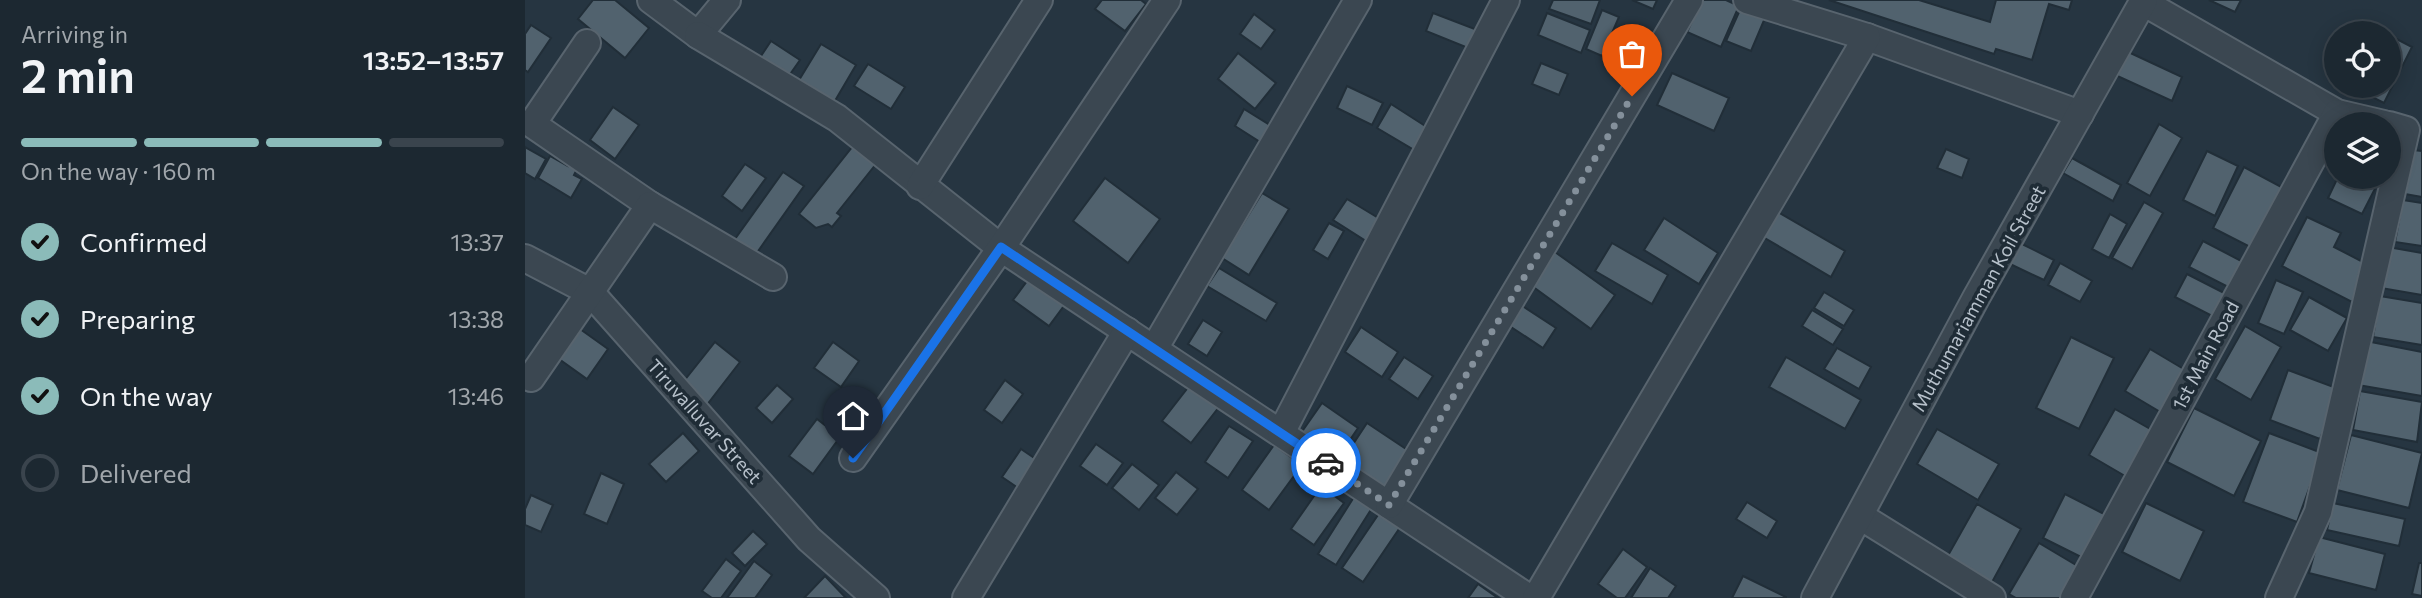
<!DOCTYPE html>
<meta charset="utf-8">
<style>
:root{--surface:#1c2831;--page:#253039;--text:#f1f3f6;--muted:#a0a6ab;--line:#3a444d;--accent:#8bbbb9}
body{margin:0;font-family:Commissioner,sans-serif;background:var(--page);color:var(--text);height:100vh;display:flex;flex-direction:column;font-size:26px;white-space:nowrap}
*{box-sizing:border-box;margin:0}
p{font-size:23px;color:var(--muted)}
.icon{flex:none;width:38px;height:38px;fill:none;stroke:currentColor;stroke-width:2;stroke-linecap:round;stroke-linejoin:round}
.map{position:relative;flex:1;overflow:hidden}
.drawer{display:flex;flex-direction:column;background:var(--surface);width:525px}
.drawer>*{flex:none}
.tools{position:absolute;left:1799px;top:21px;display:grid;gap:14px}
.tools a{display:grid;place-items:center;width:77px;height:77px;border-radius:50%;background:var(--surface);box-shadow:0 4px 18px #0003,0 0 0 2px var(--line);font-size:35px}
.pin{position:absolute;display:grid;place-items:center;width:60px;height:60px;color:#fff;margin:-72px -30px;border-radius:50% 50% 50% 0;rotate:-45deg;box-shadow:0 0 7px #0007}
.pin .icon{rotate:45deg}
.courier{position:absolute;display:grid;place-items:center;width:70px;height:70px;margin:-35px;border:5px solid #1a73e8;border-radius:50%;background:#fff;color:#222;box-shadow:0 2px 9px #0007}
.head em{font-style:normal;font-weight:600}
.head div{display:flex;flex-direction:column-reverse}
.head{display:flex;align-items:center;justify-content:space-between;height:119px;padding:0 21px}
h1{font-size:46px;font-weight:600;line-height:52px}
.bar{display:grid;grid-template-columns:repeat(4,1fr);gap:10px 7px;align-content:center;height:84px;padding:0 21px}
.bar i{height:9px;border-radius:5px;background:var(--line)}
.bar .active{background:var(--accent)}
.bar p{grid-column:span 4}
ol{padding:0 21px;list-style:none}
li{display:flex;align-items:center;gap:21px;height:77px}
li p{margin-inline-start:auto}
li .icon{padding:7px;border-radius:50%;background:var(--accent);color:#111;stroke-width:4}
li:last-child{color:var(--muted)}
li i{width:38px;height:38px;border:4px solid var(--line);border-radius:50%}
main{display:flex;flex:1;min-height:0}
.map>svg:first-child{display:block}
.building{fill:#51626e;stroke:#212e38;stroke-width:2}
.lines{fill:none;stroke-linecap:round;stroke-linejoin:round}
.minor-casing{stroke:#58646e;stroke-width:30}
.minor{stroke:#3b4751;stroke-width:26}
.done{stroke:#84909b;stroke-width:7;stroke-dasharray:0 12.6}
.route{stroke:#1a73e8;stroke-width:9}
.labels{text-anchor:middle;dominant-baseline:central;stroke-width:7;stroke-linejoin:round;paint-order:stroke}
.street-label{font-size:19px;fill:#b7c1cb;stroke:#1f2c36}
</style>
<main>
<section class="drawer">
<div class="head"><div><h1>2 min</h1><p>Arriving in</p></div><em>13:52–13:57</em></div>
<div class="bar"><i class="active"></i><i class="active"></i><i class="active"></i><i></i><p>On the way · 160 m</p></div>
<ol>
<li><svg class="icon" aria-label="check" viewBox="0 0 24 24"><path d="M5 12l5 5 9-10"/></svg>Confirmed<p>13:37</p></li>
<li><svg class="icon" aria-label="check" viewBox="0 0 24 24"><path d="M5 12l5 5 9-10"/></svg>Preparing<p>13:38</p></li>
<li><svg class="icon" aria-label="check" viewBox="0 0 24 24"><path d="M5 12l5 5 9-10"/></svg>On the way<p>13:46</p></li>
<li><i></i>Delivered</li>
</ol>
</section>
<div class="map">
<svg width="1897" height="598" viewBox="0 0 1897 598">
<rect width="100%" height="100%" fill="#263541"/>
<!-- building -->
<g class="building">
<polygon points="68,0 90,0 124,28 100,58 53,19"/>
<polygon points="577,0 616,0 621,4 600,31 570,9"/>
<polygon points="1028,0 1075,0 1066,24 1024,9"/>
<polygon points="1107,0 1132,0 1128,9"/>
<polygon points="1177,0 1201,0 1214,6 1196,47 1162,32"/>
<polygon points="1304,0 1394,0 1465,22 1471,0 1547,0 1544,10 1524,4 1507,60 1471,49 1469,54"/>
<polygon points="1684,0 1716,0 1710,12"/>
<polygon points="1219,1 1243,11 1226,51 1201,41"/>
<polygon points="1077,10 1094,17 1077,56 1061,49"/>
<polygon points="908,13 955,31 948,50 901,31"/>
<polygon points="1022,13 1065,30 1056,53 1013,35"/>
<polygon points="729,14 750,30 736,49 715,34"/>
<polygon points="6,25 26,38 3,72 0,70 0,34"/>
<polygon points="1095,28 1110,35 1098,62 1083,55"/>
<polygon points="1864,35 1887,47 1859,103 1825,86 1864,86"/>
<polygon points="246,41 275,60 261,80 232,62"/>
<polygon points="296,44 331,65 304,111 268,90"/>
<polygon points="1599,50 1657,77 1647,101 1588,74"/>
<polygon points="713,53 751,83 730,109 693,79"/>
<polygon points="1016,63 1043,74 1034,95 1007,84"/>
<polygon points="343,64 380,87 366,109 329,86"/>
<polygon points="1147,73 1204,98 1189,131 1132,105"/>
<polygon points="822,86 858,103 847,125 812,108"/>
<polygon points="866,104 908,131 896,154 852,128"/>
<polygon points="88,107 114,125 90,159 65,140"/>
<polygon points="719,109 753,130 743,147 710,126"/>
<polygon points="1634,124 1657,138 1625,196 1602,183"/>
<polygon points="328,146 351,164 312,213 316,216 307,227 303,224 291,228 274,214"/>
<polygon points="0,147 21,159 10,179 0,173"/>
<polygon points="1421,149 1444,159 1437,178 1412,168"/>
<polygon points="1888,150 1897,151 1897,197 1880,194"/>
<polygon points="1682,151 1713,166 1690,216 1658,200"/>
<polygon points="25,156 43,166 47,158 55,163 49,175 57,179 46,198 13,178"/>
<polygon points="1547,158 1596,185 1588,201 1538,173"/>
<polygon points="220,164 241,178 217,211 197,196"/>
<polygon points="1719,167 1762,190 1731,250 1688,228"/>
<polygon points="258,172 279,186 231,254 210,239"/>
<polygon points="1813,177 1856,177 1837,214 1803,198"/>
<polygon points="580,178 635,219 603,263 548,221"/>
<polygon points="737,193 764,209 724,275 697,258"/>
<polygon points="822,199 855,219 841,241 808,220"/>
<polygon points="1878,200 1897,203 1897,246 1870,242"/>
<polygon points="1619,202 1638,213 1607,269 1587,258"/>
<polygon points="1253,212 1320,251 1306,277 1238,237"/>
<polygon points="1585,214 1602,224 1584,258 1567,249"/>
<polygon points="1782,217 1816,233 1809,247 1840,263 1834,274 1838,276 1835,286 1827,302 1757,266"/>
<polygon points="1139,218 1193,253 1174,284 1119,250"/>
<polygon points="804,223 819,231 803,259 788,250"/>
<polygon points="1678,241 1722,264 1709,290 1664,267"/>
<polygon points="1087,243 1143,275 1127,304 1070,271"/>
<polygon points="1495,243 1529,260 1519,280 1485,264"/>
<polygon points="1863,247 1897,253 1897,295 1856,288"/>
<polygon points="1030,252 1090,295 1066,329 1007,286"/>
<polygon points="1535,263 1567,281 1555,302 1523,285"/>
<polygon points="694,268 752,303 741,321 682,286"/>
<polygon points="508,273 544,299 524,326 488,300"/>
<polygon points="1662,274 1707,297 1695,320 1650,297"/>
<polygon points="1751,280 1778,292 1759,334 1733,323"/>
<polygon points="1299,292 1329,310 1319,326 1289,308"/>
<polygon points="1855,296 1897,303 1897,345 1848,337"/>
<polygon points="1784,297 1822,318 1803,351 1765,330"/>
<polygon points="996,305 1031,328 1018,348 983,325"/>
<polygon points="1287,310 1318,329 1308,345 1277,326"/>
<polygon points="678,320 697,332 682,356 663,344"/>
<polygon points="1720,326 1756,347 1726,400 1690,379"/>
<polygon points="836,327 873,352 857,377 820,352"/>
<polygon points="55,329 83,349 62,379 34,359"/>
<polygon points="1546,337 1589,358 1554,429 1511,408"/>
<polygon points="1841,341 1897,352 1897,396 1833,385"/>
<polygon points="190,342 215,362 181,406 155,386"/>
<polygon points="308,342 334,361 316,387 289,368"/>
<polygon points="1312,348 1346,367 1334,389 1299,369"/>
<polygon points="1625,349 1662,371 1637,413 1600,391"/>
<polygon points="879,357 908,376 893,399 864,379"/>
<polygon points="1261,357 1336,400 1320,429 1244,387"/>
<polygon points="1763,370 1814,389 1795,439 1745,420"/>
<polygon points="480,380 498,394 477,423 459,410"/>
<polygon points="252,385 268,399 247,423 231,408"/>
<polygon points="665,385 694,407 666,443 637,421"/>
<polygon points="1835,391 1897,402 1892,442 1828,430"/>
<polygon points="797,403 833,428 812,459 776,433"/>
<polygon points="1669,408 1736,441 1709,496 1642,462"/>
<polygon points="1590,409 1627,430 1600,476 1564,455"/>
<polygon points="292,419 315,437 288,474 264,456"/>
<polygon points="842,423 884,451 857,491 815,464"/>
<polygon points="704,426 728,441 703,478 680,462"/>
<polygon points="1412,429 1474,464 1453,500 1392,464"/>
<polygon points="158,433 174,451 141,482 124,464"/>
<polygon points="1744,433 1797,453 1772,522 1718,502"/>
<polygon points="1826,435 1897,453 1884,508 1812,490"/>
<polygon points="571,444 598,463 582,485 555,466"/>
<polygon points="749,445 777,465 744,510 717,490"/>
<polygon points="496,449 518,464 499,492 477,477"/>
<polygon points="607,464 634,485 614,510 587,488"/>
<polygon points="651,472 673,489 652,515 630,498"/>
<polygon points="76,473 99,484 82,524 59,514"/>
<polygon points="796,486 819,503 789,545 766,529"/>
<polygon points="1540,494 1581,515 1560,559 1518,538"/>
<polygon points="6,495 28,505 16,532 0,525 0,509"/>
<polygon points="829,497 847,508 811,565 793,554"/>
<polygon points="1222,502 1252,521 1242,538 1211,519"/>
<polygon points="1621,503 1679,531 1655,581 1597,552"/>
<polygon points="1808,503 1880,519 1874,546 1802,530"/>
<polygon points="1452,504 1496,529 1466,584 1421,559"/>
<polygon points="855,512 876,526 838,582 817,568"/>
<polygon points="228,531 242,544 220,566 207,553"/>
<polygon points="1794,537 1860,554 1851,590 1784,573"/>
<polygon points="1514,543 1556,568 1539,598 1491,598 1484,594"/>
<polygon points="1098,549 1122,567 1100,598 1092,598 1073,584"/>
<polygon points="201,559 216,571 196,598 187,598 177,591"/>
<polygon points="229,561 247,575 230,598 202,598"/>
<polygon points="1894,563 1897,563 1897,596 1887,594"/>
<polygon points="1125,568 1151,586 1143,598 1106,598"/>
<polygon points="300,576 321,598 279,598"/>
<polygon points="1218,576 1261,597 1261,598 1207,598"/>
<polygon points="953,584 973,598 943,598"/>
</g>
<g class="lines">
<!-- minor casing -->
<g class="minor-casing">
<g id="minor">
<polyline points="126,0 173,35 202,0"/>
<polyline points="1618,2 1812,113 1859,124"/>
<polyline points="173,35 312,118 476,248 1004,598"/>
<polyline points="1342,37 1555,114"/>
<polyline points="62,43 7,124 125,205"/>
<polyline points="395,186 514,0"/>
<polyline points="0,258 65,292 284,539 351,598"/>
<polyline points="629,349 833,0"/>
<polyline points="6,378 125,205 248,277"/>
<polyline points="756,433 981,0"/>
<polyline points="328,458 476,248 642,0"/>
<polyline points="864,505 1164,0"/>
<polyline points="1335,516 1467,598"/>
<polyline points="441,598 602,331"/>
<polyline points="1011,598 1342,37 1222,0"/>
<polyline points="1290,598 1451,298 1619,0"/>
<polyline points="1549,598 1812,113"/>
<polyline points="1754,598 1793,512 1881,130 1864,125"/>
</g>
</g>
<!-- minor -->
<use href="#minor" class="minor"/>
</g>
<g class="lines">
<!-- done -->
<polyline class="done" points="801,463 864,505 1107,96"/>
<!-- route -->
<polyline class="route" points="328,458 476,247 801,463"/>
</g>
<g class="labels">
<!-- street labels -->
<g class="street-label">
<text transform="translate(1453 298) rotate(-61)">Muthumariamman Koil Street</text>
<text transform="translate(1680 355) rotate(-62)">1st Main Road</text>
<text transform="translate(180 421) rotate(48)">Tiruvalluvar Street</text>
</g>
</g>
</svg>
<div class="tools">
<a><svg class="icon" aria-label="locate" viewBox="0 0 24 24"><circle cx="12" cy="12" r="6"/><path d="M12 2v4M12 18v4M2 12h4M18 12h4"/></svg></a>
<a><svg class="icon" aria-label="layers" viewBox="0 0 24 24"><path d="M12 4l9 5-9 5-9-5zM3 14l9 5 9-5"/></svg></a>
</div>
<div class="pin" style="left:1107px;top:96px;background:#ea580c"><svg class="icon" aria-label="bag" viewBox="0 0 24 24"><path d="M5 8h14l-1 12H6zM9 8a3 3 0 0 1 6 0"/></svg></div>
<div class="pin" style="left:328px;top:458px;background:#1f2937"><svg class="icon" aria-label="home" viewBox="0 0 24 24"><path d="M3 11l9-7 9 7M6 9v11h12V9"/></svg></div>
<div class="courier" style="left:801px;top:463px"><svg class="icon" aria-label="car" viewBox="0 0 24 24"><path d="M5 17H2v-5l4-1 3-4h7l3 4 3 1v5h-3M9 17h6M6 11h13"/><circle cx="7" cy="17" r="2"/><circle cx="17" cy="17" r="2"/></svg></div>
</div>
</main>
